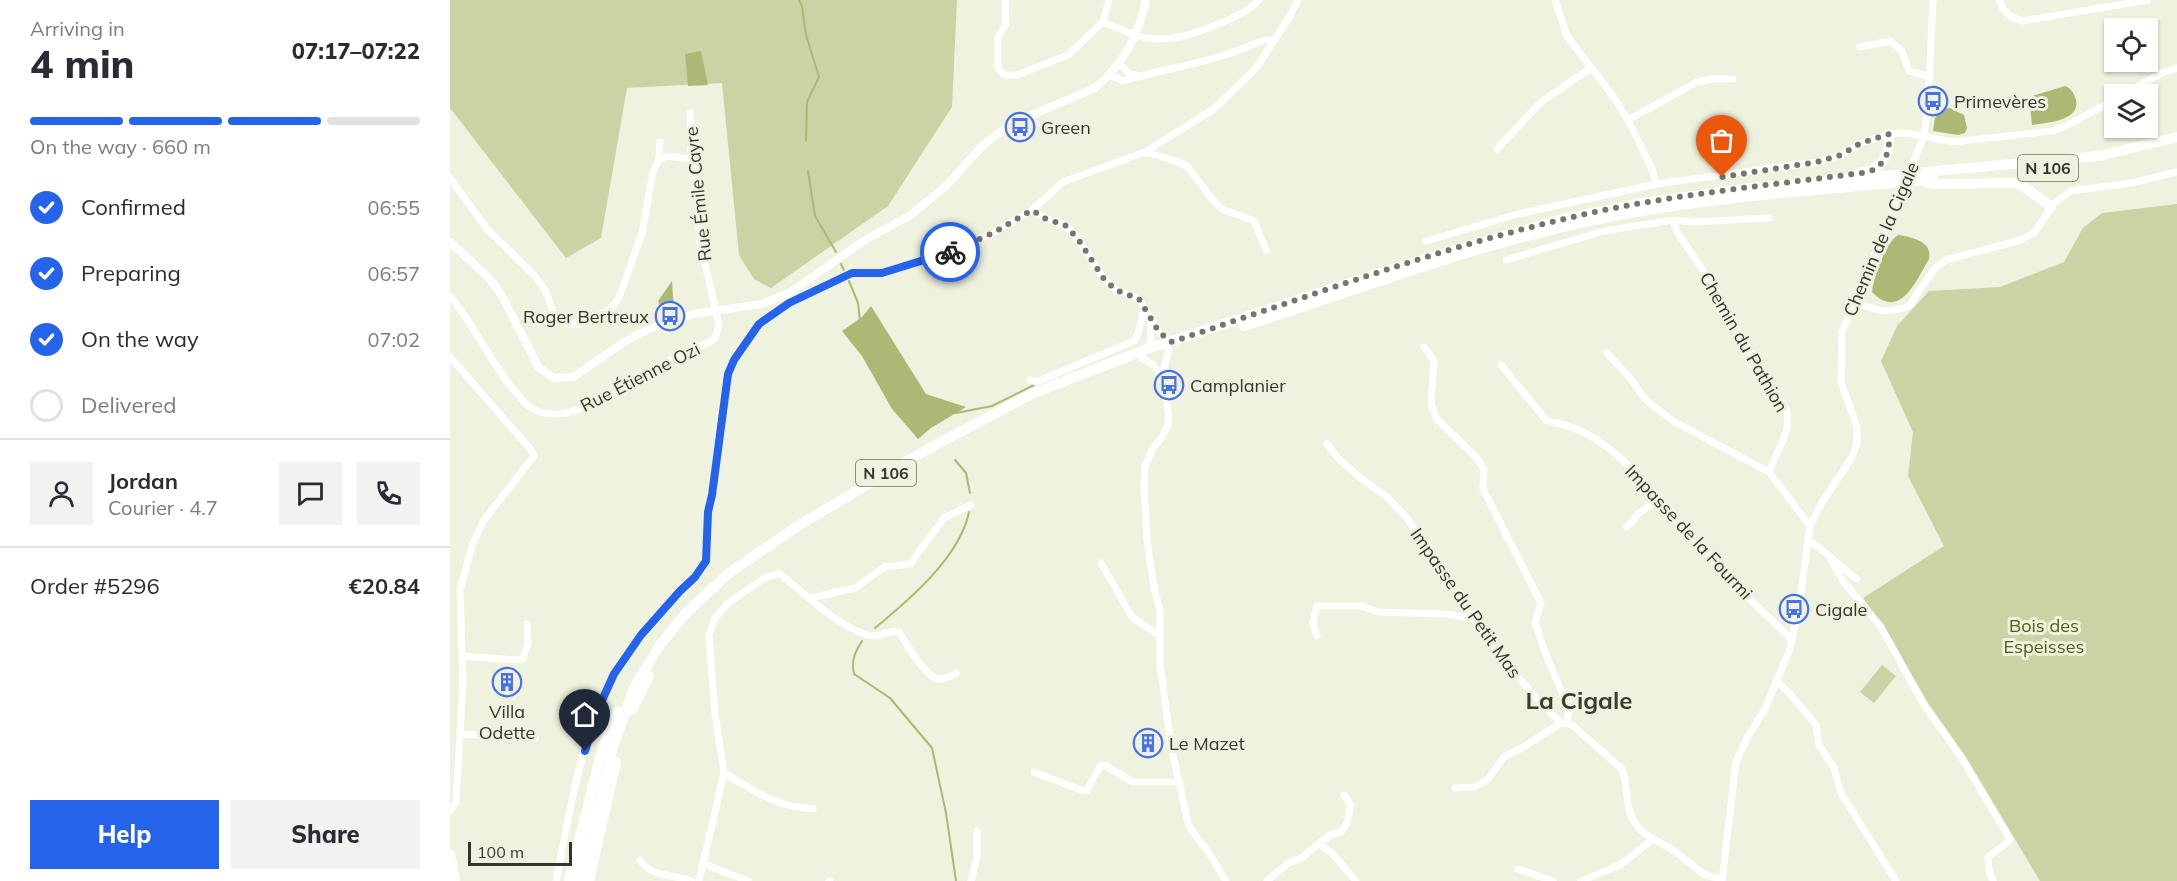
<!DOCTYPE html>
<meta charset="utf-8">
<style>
:root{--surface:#fff;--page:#f2f2f3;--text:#2b2b33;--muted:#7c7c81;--line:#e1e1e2;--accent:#2563eb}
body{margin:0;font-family:Mulish,sans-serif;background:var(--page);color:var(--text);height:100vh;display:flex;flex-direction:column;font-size:22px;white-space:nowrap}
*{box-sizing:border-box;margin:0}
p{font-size:20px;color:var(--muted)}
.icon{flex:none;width:33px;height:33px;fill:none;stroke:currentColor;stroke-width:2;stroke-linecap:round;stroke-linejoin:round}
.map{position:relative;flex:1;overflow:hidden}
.side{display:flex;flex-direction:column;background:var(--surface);width:450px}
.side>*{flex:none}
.fabs{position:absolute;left:1654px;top:18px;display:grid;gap:12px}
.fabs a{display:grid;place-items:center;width:54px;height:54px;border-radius:0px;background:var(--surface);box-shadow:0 2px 4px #0004;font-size:30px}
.scale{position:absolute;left:18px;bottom:15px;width:104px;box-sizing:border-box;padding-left:6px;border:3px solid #33352d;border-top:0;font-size:16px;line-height:21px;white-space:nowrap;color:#33352d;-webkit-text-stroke:4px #eef2de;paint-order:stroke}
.pin{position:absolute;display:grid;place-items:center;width:51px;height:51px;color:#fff;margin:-62px -26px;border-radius:50% 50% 50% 0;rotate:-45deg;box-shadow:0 0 6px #0007}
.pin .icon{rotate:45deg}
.courier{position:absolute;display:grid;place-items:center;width:60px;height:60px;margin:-30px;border:4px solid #2563eb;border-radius:50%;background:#fff;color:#222;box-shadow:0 2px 8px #0007}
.head em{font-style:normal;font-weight:800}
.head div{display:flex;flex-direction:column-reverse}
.head{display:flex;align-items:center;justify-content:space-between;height:102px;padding:0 30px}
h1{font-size:39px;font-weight:800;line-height:45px}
.bar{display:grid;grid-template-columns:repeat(4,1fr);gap:9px 6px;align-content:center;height:72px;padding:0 30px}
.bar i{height:8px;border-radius:4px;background:var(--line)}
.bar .current{background:var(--accent)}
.bar p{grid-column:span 4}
.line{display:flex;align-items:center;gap:15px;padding:0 30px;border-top:2px solid var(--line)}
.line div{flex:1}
.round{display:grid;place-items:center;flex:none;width:63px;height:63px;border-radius:0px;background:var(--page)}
ol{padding:0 30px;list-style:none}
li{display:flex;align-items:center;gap:18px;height:66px}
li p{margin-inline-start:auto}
li .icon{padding:6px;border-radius:50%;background:var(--accent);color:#fff;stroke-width:4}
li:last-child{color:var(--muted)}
li i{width:33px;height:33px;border:3px solid var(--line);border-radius:50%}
.button{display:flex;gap:12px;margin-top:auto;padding:12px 30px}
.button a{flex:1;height:69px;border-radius:0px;background:var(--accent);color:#fff;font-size:24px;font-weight:800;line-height:69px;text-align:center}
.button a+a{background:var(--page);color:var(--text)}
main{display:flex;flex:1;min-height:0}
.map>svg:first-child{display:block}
.green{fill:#cbd3a5}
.water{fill:#adb875}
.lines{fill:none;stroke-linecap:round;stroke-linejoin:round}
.stream{stroke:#adb875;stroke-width:2}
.minor{stroke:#fff;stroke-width:7}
.tertiary{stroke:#fff;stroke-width:8}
.primary{stroke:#fff;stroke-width:10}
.done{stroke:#74776b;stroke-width:6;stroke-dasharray:0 10.8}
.route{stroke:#2563eb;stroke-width:8}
.labels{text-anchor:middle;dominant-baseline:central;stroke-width:6;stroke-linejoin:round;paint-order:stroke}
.shield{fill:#eef2de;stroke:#6b6e62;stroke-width:1.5}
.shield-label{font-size:16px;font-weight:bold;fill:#33352d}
.poi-label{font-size:18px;fill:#33352d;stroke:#eef2de;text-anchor:start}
.street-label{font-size:18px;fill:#33352d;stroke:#eef2de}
.park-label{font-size:18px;fill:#555d10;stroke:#eef2de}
.district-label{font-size:24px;font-weight:bold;fill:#3a3c2d;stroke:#eef2de}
</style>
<main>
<section class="side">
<div class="head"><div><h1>4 min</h1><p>Arriving in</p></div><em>07:17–07:22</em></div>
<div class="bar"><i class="current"></i><i class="current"></i><i class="current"></i><i></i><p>On the way · 660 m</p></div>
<ol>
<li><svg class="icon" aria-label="check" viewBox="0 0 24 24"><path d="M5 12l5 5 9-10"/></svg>Confirmed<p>06:55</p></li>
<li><svg class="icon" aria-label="check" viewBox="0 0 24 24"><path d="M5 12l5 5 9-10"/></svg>Preparing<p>06:57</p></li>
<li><svg class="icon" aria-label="check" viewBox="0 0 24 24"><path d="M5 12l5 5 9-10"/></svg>On the way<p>07:02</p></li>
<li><i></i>Delivered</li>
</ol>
<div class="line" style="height:108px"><a class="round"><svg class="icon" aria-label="person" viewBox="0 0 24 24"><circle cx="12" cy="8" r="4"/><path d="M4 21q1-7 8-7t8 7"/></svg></a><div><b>Jordan</b><p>Courier · 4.7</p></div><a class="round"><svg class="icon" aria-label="chat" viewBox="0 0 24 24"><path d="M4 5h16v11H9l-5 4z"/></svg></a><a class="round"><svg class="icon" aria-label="phone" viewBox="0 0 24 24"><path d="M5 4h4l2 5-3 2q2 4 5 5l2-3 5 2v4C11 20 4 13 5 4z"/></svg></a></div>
<div class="line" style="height:78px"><div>Order #5296</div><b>€20.84</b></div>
<div class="button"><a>Help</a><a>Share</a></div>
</section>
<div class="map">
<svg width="1727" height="881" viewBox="0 0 1727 881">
<rect width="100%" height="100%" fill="#eef2de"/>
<!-- green -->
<g class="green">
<polygon points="0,0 507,0 502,107 438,206 321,288 304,279 289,255 272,83 177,88 151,238 116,258 0,108"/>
<polygon points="1727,204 1727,881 1590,881 1516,757 1478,703 1434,627 1413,598 1494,546 1458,476 1463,432 1431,361 1447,326 1479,291 1550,287 1614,262 1633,228 1652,213"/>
<polygon points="1432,665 1446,676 1424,703 1410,692"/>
</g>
<!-- water -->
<g class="water">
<polygon points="251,51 258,85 238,86 235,54"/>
<path d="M1615,86C1621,88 1624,93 1626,100C1631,121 1595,123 1582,125L1579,97Z"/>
<polygon points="1500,108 1514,115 1517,128 1515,133 1508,135 1483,131 1485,118 1491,110"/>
<path d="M1448,235C1461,237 1483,241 1479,259C1466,281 1450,321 1422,292C1424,276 1435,244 1448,235Z"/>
<polygon points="222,281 224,312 213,315 208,301"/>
<polygon points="421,306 476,394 516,407 481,428 468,439 442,409 412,356 392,331 412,317"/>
</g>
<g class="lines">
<!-- stream -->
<g class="stream">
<polyline points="349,0 352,6 356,35 369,77 357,102 356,141"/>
<polyline points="358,171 365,216 386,252"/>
<polyline points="391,264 394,270"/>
<polyline points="399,281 408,303 410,321"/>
<polyline points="506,413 542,406 584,385"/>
<polyline points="505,460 516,473 520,493"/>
<path d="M425,628C459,600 510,557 519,512"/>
<path d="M412,641C405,652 401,660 404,674L440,698L482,748L496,813L506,881"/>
</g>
<!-- minor -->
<g class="minor">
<path d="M555,0L556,24L548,37V68L554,75H567L618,55L653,22C671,29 691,40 711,39C735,39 793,18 809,0"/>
<polyline points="1105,0 1117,36 1163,96 1178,120 1202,169 1206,184"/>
<path d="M1549,0C1554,13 1560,18 1573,21L1698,0"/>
<polyline points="653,22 659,0"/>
<polyline points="1410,47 1440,41 1452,51 1459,71 1480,77"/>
<polyline points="669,64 680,74 687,75"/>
<path d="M659,75L673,81C712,69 754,64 792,49C803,45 812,38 824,41"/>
<polyline points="1673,94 1712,73 1727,68"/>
<polyline points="1178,120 1247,82 1263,79 1283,79"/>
<polyline points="1047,149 1091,102 1141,68"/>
<polyline points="695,152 726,161 738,167 762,199 772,209 804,221 816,250"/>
<polyline points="209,159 210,142"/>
<polyline points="0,178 37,229 85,276 95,290 105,317 115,323 130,325 160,309 169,298 192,233 203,172 209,159 218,156 241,159"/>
<polyline points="582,210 596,219 615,225 628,239 654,279 666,290 689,299 709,332 721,342"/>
<path d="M1223,220L1227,232L1263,285L1288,333L1336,409C1343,432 1326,451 1319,472L1360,526"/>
<polyline points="976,241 1068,214 1206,184 1367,162 1391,155 1411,143 1439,134 1456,133 1503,142 1602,131 1618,125 1665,99"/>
<polyline points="1056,260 1154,231 1223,220 1243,222 1319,218"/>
<path d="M0,296C26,327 41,364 67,394C71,398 75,404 80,407C116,432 173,385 204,368C224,357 247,351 265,338L269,325L250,242L244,164L241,159L240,113"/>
<path d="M1404,302C1426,310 1436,315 1459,306L1485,268L1496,260L1571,240L1585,232L1604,203L1621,191L1681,183L1727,172"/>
<polyline points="974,347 984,361 981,405 987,419 1026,457 1034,469 1033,489 1091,603 1085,622 1096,655 1119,709 1117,723"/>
<polyline points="697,349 701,341 700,319"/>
<polyline points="719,349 712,376 719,416 718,425 712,437 703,448 695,466 694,487 697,540 704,588 710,610 710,664 721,746 739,827 759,853 776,881"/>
<polyline points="1157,353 1180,378 1194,398 1207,409 1223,421 1319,472"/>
<polyline points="0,357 81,450 84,456 34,520 23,543 10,590 13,683 6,802 0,811"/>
<polyline points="692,358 703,365 712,376"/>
<path d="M1051,365L1097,421C1170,432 1205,501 1251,550C1281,581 1312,611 1342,640"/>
<path d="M580,380L586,382L684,341C691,332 690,319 695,308"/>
<path d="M877,444L889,459L908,476L938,498L957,518L1037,639L1085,697L1111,723L1122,725L1172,769C1178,783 1175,801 1181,815C1191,839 1209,839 1227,853C1245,866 1248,875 1271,879"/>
<polyline points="1177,527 1189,513 1210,499"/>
<path d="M1358,541C1368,543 1394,571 1407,579"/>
<polyline points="1381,559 1393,581 1431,627 1473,703 1511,757 1560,839 1557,843 1538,857 1539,871 1543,881"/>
<polyline points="651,563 682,617 710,636"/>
<polyline points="360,598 405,588 434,567 460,564 494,518 521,505"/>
<polyline points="867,636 863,623 867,606 911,606 928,612 997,614 1024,619"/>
<polyline points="12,656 67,660 73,659 78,643 77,624"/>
<polyline points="1327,682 1339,693 1366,725 1369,745 1384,768 1391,793 1446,881"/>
<polyline points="10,734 85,738"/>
<polyline points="584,772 634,791 637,790 651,765 656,766 683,782 730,782"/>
<path d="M274,773C305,791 326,807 363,809"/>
<polyline points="1005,788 1025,787 1038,779 1054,757 1072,748 1111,723"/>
<polyline points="869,843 884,855 906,881"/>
<path d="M190,860C200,877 225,875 242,881"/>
<polyline points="252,863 298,881"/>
<polyline points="1068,869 1103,881"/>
<path d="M106,881C120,812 130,738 164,675C180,645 205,618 228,593C237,583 251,576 255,563C259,554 256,541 257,531C257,519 259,507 262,495L278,374L284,360L309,324L339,303L402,273H432L489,256L543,233L582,210L613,182L695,152L764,109L807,67L838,19L848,0"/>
<path d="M249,881L274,773L265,713L259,636L265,618L277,604L313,579L329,573C356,595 384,624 417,635C429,639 438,629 449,632C456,643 475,677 488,679C494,680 501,676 506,673"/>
<polyline points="379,881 380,881"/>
<polyline points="521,881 527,857 527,831"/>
<polyline points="817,881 837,864 851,858 880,835 891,832 897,823 901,805 894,795"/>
<polyline points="1131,881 1170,865 1202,840"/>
<polyline points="1272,881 1286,762 1298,736 1315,709 1340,649 1349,606 1360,526 1371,504 1402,457 1407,444 1407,427 1391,382 1392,332 1474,136 1478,105 1483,0"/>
</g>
<!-- tertiary -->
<path class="tertiary" d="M0,242L39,278L52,296L89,368L104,378L123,377L176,341L199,329L244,314L311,304L338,294L415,240L461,215L496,186L532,146L550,132L577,117L645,88C672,66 690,33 696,0"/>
<!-- primary -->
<g class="primary">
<path d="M1409,173C1432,170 1440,156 1439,134"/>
<polyline points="1476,183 1483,184 1560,183 1569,184 1580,191 1601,207"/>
<path d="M794,326C914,288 1034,241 1159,217C1266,196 1374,190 1483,179"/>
<polyline points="182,710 199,676"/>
<polyline points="0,855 5,881"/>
<polyline points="119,881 147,769 154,744 168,711"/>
<polyline points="129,881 163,747 184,688 210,645 237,612 279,573 351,524 478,449 584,393 697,349 958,264 1109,220 1192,203 1301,188 1649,156 1727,137"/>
<polyline points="139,881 166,762"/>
</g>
</g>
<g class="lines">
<!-- done -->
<path class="done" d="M500,252L543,233L582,210L596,219L615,225L628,239L654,279L666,290L689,299L709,332L721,342C850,300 978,251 1110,220C1211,195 1316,186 1419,172C1436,164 1440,152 1439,134L1411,143L1391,155L1367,162L1272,177"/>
<!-- route -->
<polyline class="route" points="135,751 149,707 164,674 191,635 230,591 245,577 256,561 258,512 262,495 278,374 284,360 309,324 339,303 402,273 432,273 500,252"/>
</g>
<!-- icons -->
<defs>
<g id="bus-ring" transform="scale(1.5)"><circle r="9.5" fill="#eef2de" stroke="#4872e4" stroke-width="1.5"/><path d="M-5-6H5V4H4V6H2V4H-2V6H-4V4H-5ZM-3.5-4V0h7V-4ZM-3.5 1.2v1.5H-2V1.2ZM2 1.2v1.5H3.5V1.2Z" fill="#4872e4"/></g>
<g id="building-ring" transform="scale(1.5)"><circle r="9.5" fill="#eef2de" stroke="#4872e4" stroke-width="1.5"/><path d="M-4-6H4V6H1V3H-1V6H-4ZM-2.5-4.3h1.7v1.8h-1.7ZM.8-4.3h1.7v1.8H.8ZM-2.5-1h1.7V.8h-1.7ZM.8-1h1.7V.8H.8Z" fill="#4872e4"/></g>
</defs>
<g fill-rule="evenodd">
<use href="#bus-ring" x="1483" y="101"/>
<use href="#bus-ring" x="570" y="127"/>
<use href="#bus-ring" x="220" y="316"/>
<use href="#bus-ring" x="719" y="385"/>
<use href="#bus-ring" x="1344" y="609"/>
<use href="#building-ring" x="57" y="682"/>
<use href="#building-ring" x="698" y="743"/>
</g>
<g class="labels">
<!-- shield labels -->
<g class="shield">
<rect x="1568" y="155" width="60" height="26" rx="4.5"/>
<rect x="406" y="460" width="60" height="26" rx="4.5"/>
</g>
<g class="shield-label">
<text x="1598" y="168">N 106</text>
<text x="436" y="473">N 106</text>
</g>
<!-- poi labels -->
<g class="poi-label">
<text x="1504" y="101">Primevères</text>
<text x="591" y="127">Green</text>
<text x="199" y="316" text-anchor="end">Roger Bertreux</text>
<text x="740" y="385">Camplanier</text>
<text x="1365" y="609">Cigale</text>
<text x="57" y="711" text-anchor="middle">Villa<tspan x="57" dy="21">Odette</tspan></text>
<text x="719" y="743">Le Mazet</text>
</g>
<!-- street labels -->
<g class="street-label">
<text transform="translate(248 194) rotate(-96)">Rue Émile Cayre</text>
<text transform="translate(1431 239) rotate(-67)">Chemin de la Cigale</text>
<text transform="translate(1294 342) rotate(60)">Chemin du Pathion</text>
<text transform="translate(190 377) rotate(-27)">Rue Étienne Ozi</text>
<text transform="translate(1239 532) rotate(47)">Impasse de la Fourmi</text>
<text transform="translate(1016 603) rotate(55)">Impasse du Petit Mas</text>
</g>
<!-- park labels -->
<g class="park-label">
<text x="1594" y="625">Bois des<tspan x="1594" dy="21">Espeisses</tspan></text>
</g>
<!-- district labels -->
<g class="district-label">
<text x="1129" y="700">La Cigale</text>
</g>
</g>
</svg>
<div class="fabs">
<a><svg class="icon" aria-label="locate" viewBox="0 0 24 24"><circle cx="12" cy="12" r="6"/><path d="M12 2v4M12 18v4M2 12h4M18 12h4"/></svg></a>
<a><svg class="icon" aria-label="layers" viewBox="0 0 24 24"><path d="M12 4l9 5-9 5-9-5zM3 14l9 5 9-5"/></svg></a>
</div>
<div class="scale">100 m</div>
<div class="pin" style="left:1272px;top:177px;background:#ea580c"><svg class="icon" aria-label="bag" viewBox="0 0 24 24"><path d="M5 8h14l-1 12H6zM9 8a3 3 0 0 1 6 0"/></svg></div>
<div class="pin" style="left:135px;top:751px;background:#1f2937"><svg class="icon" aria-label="home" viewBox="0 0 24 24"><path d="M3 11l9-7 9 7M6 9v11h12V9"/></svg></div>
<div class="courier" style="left:500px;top:252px"><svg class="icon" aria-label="bike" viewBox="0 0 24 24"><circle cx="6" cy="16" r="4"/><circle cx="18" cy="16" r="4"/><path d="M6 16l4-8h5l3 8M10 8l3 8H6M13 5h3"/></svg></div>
</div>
</main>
